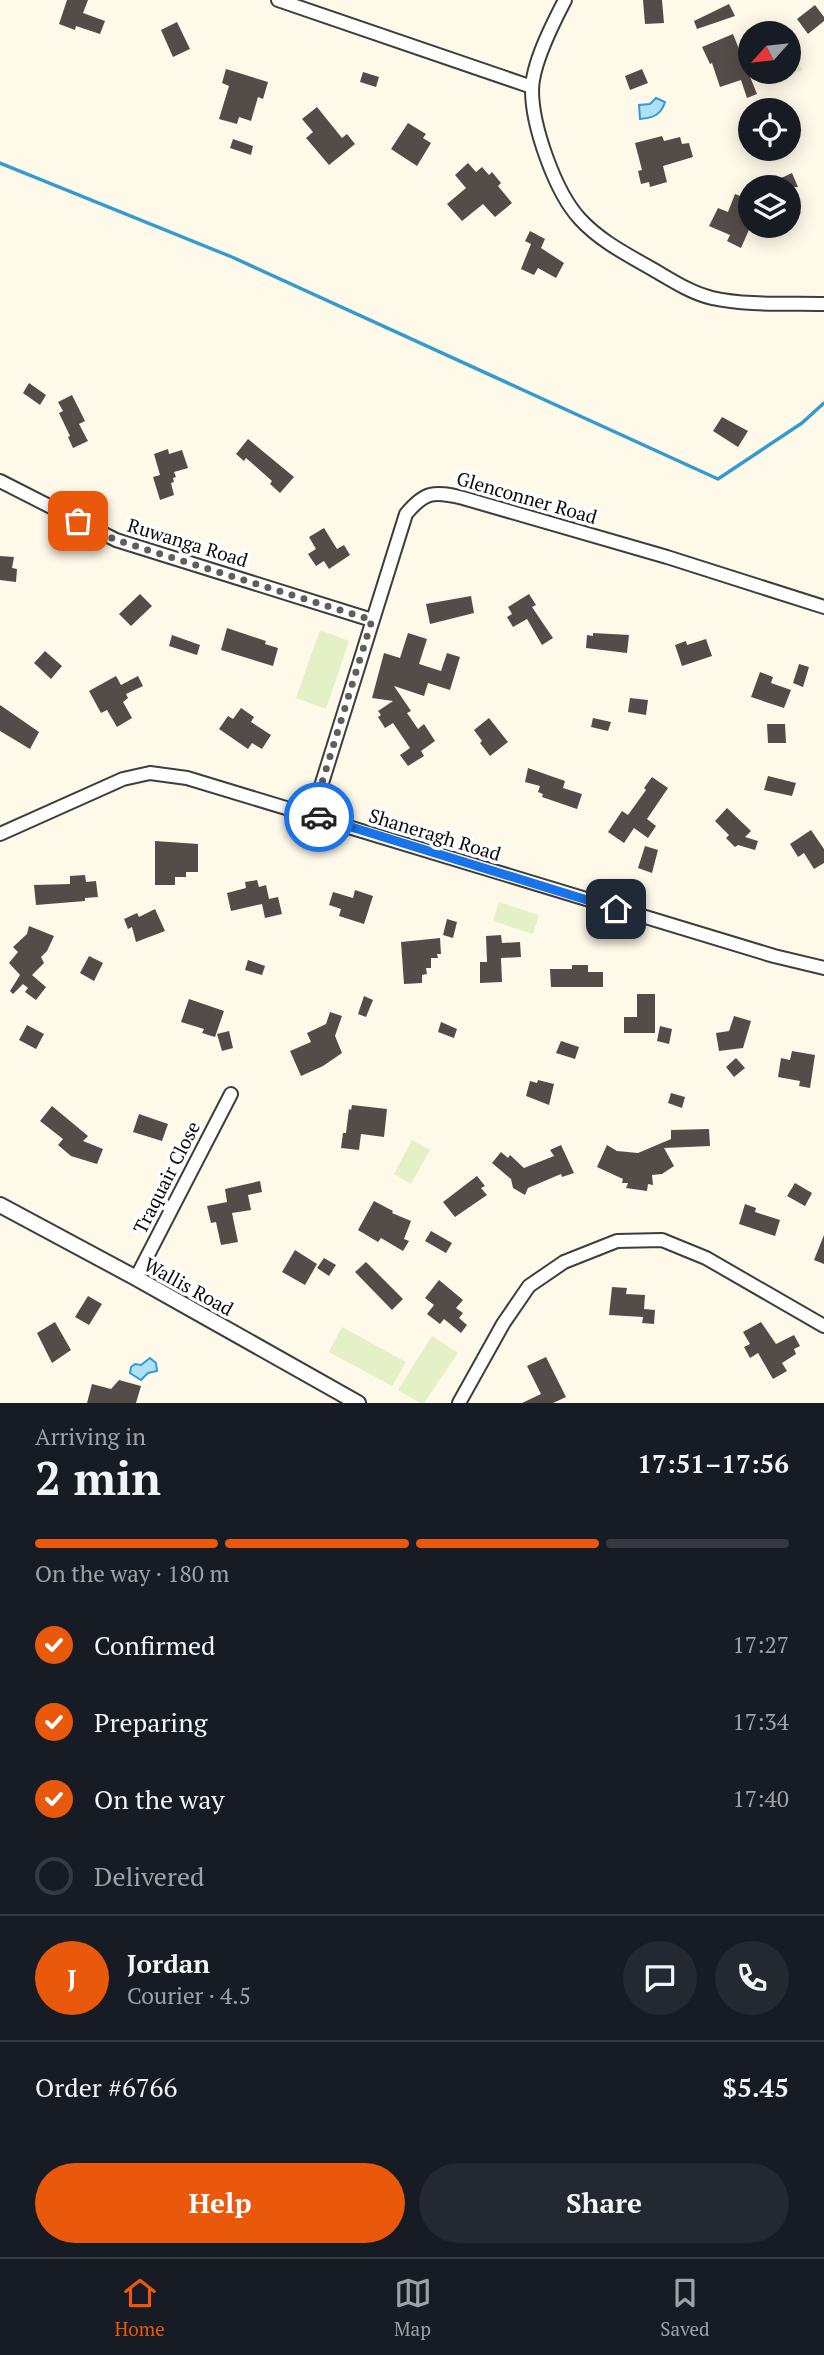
<!DOCTYPE html>
<meta charset="utf-8">
<style>
:root{--surface:#171b24;--page:#242831;--text:#f1f3f6;--muted:#9ea1a6;--line:#363941;--accent:#ea580c}
body{margin:0;font-family:"PT Serif",serif;background:var(--page);color:var(--text);height:100vh;display:flex;flex-direction:column;font-size:26px;white-space:nowrap}
*{box-sizing:border-box;margin:0}
p{font-size:23px;color:var(--muted)}
.icon{flex:none;width:38px;height:38px;fill:none;stroke:currentColor;stroke-width:2;stroke-linecap:round;stroke-linejoin:round}
.map{position:relative;height:1403px;overflow:hidden}
.sheet{display:flex;flex-direction:column;background:var(--surface);flex:1}
.sheet>*{flex:none}
.needle{width:46px;rotate:243deg}
.controls{position:absolute;left:738px;top:21px;display:grid;gap:14px}
.controls a{display:grid;place-items:center;width:63px;height:63px;border-radius:50%;background:var(--surface);box-shadow:0 4px 18px #0003;font-size:35px}
.pin{position:absolute;display:grid;place-items:center;width:60px;height:60px;color:#fff;margin:-30px;border-radius:14px;box-shadow:0 4px 10px #0006}
.courier{position:absolute;display:grid;place-items:center;width:70px;height:70px;margin:-35px;border:5px solid #1a73e8;border-radius:50%;background:#fff;color:#222;box-shadow:0 2px 9px #0007}
.summary em{font-style:normal;font-weight:700}
.summary div{display:flex;flex-direction:column-reverse}
.summary{display:flex;align-items:center;justify-content:space-between;height:119px;padding:0 35px}
h1{font-size:46px;font-weight:700;line-height:52px}
.bar{display:grid;grid-template-columns:repeat(4,1fr);gap:10px 7px;align-content:center;height:84px;padding:0 35px}
.bar i{height:9px;border-radius:5px;background:var(--line)}
.bar .active{background:var(--accent)}
.bar p{grid-column:span 4}
.line{display:flex;align-items:center;gap:18px;padding:0 35px;border-top:2px solid var(--line)}
.line div{flex:1}
.round{display:grid;place-items:center;flex:none;width:74px;height:74px;border-radius:37px;background:var(--page)}
ol{padding:0 35px;list-style:none}
li{display:flex;align-items:center;gap:21px;height:77px}
li p{margin-inline-start:auto}
li .icon{padding:7px;border-radius:50%;background:var(--accent);color:#fff;stroke-width:4}
li:last-child{color:var(--muted)}
li i{width:38px;height:38px;border:4px solid var(--line);border-radius:50%}
.action{display:flex;gap:14px;margin-top:auto;padding:14px 35px}
.action a{flex:1;height:80px;border-radius:42px;background:var(--accent);color:#fff;font-size:28px;font-weight:700;line-height:80px;text-align:center}
.action a+a{background:var(--page);color:var(--text)}
.tabs{display:flex;justify-content:space-around;align-items:center;height:98px;border-top:2px solid var(--line);background:var(--surface);font-size:19px;color:var(--muted)}
.tabs a{display:grid;justify-items:center;gap:4px}
.tabs .active{color:var(--accent)}
.map>svg:first-child{display:block}
.pitch{fill:#e4f0c5}
.water{fill:#aee0f7;stroke:#349bcf;stroke-width:2}
.lines{fill:none;stroke-linecap:round;stroke-linejoin:round}
.stream{stroke:#349bcf;stroke-width:3.5}
.building{fill:#544c48}
.minor-casing{stroke:#3e3e3e;stroke-width:16}
.tertiary-casing{stroke:#3e3e3e;stroke-width:18}
.minor{stroke:#fff;stroke-width:12}
.tertiary{stroke:#fff;stroke-width:14}
.done{stroke:#605e59;stroke-width:7;stroke-dasharray:0 12.6}
.route{stroke:#1a73e8;stroke-width:9}
.labels{text-anchor:middle;dominant-baseline:central;stroke-width:7;stroke-linejoin:round;paint-order:stroke}
.street-label{font-size:19px;fill:#0b0b0b;stroke:#fff}
</style>
<div class="map">
<svg width="824" height="1403" viewBox="0 0 824 1403">
<rect width="100%" height="100%" fill="#fff9ea"/>
<!-- pitch -->
<g class="pitch">
<polygon points="789,42 802,70 772,84 766,72 789,72"/>
<polygon points="320,630 349,641 326,709 296,698"/>
<polygon points="499,902 539,915 533,934 493,921"/>
<polygon points="412,1140 430,1150 411,1184 394,1174"/>
<polygon points="342,1327 406,1362 392,1386 329,1352"/>
<polygon points="432,1336 458,1353 424,1403 420,1403 398,1390"/>
</g>
<!-- water -->
<g class="water">
<path d="M656,98L665,102C661,115 653,118 640,119L639,105L650,104Z"/>
<polygon points="150,1358 156,1363 157,1371 148,1373 141,1380 130,1373 131,1367 135,1364 141,1365"/>
</g>
<g class="lines">
<!-- stream -->
<polyline class="stream" points="0,163 232,257 718,479 802,423 824,403"/>
</g>
<!-- building -->
<g class="building">
<polygon points="67,0 88,0 83,13 105,21 100,34 76,26 75,30 59,24"/>
<polygon points="643,0 662,0 664,23 645,24"/>
<polygon points="729,4 735,16 697,29 694,21"/>
<polygon points="815,5 824,17 824,21 808,34 797,19"/>
<polygon points="177,22 190,49 173,57 161,30"/>
<polygon points="733,34 757,94 747,98 741,80 720,87 712,63 710,64 702,47"/>
<polygon points="226,69 268,82 263,99 258,97 251,121 239,117 237,124 219,119 229,86 222,83"/>
<polygon points="642,69 648,83 630,90 625,76"/>
<polygon points="363,72 379,77 376,87 360,82"/>
<polygon points="317,107 342,138 347,134 355,144 329,165 306,138 313,132 302,119"/>
<polygon points="408,123 426,134 423,138 431,143 417,166 391,149"/>
<polygon points="662,136 664,141 680,137 682,144 689,143 693,157 663,166 667,182 650,187 649,182 641,184 638,171 642,170 635,143"/>
<polygon points="233,139 253,146 251,155 230,148"/>
<polygon points="468,163 476,172 482,167 489,175 492,172 501,183 498,186 512,203 495,217 483,204 462,221 447,204 466,188 455,175"/>
<polygon points="792,173 798,187 782,187 779,179"/>
<polygon points="735,194 751,200 743,221 751,225 741,248 727,241 730,235 709,226 718,208 728,212"/>
<polygon points="530,231 545,239 541,248 564,263 556,278 538,268 534,275 521,269 531,244 525,241"/>
<polygon points="29,383 46,395 40,405 23,393"/>
<polygon points="72,395 85,421 79,424 88,441 73,448 68,437 70,436 59,413 63,411 58,402"/>
<polygon points="722,417 748,431 738,447 713,431"/>
<polygon points="248,439 294,477 280,493 270,484 272,481 246,458 244,461 236,454"/>
<polygon points="168,449 169,454 182,450 188,468 174,472 176,477 173,478 174,482 171,483 174,495 160,500 153,477 160,475 154,454"/>
<polygon points="324,528 337,549 344,545 350,555 329,569 324,561 316,566 308,554 316,549 309,537"/>
<polygon points="0,556 14,557 12,568 17,569 16,582 0,580"/>
<polygon points="140,594 152,606 131,626 119,614"/>
<polygon points="529,594 536,605 532,607 553,638 542,645 527,619 513,627 507,617 512,614 508,607"/>
<polygon points="471,596 474,613 430,624 426,604"/>
<polygon points="227,628 266,641 265,644 278,648 273,666 221,650"/>
<polygon points="408,633 427,639 419,664 441,671 447,653 460,657 450,690 428,683 424,696 394,686 411,711 407,713 418,729 424,724 435,741 421,751 424,756 408,766 400,755 410,748 393,723 385,728 378,717 381,715 378,711 393,701 372,698 384,653 400,658"/>
<polygon points="593,633 629,635 627,653 586,648 587,635 593,636"/>
<polygon points="172,635 200,645 197,655 169,646"/>
<polygon points="706,639 712,656 682,666 675,645 686,641 687,645"/>
<polygon points="45,651 62,666 51,679 34,663"/>
<polygon points="799,664 809,667 803,687 793,683"/>
<polygon points="760,672 773,677 771,683 791,690 784,708 751,697"/>
<polygon points="116,676 121,685 138,676 143,686 126,694 128,698 123,702 132,718 117,727 107,710 101,713 89,691"/>
<polygon points="630,698 648,700 646,715 628,712"/>
<polygon points="0,705 39,732 30,749 0,731"/>
<polygon points="241,708 254,717 251,722 271,735 262,749 252,743 248,749 219,729 228,716 233,719"/>
<polygon points="489,718 508,742 490,756 480,743 482,741 474,730"/>
<polygon points="593,718 611,722 608,731 591,727"/>
<polygon points="767,724 785,724 786,743 768,743"/>
<polygon points="528,768 565,781 563,788 582,794 577,809 542,797 543,794 538,792 540,786 525,782"/>
<polygon points="768,776 796,783 792,796 764,790"/>
<polygon points="652,777 668,788 647,819 656,826 648,838 634,828 624,843 608,832 622,811 628,815 646,790 644,788"/>
<polygon points="727,808 751,831 745,837 758,841 755,850 738,845 735,847 726,838 729,835 715,821"/>
<polygon points="811,830 824,849 824,863 814,869 804,853 798,857 790,844"/>
<polygon points="155,841 198,844 198,872 186,872 186,877 175,877 175,885 155,885"/>
<polygon points="645,846 658,850 652,873 638,868"/>
<polygon points="85,875 86,882 96,881 98,897 85,898 85,901 36,905 34,885 70,884 70,876"/>
<polygon points="257,880 259,887 266,885 269,899 278,897 282,914 265,918 262,904 231,911 227,893 246,888 245,882"/>
<polygon points="355,890 373,896 364,924 339,916 341,909 329,905 333,892 353,898"/>
<polygon points="155,909 165,931 136,942 132,927 128,929 124,919 137,913 139,917"/>
<polygon points="447,919 457,922 453,938 443,935"/>
<polygon points="29,926 54,936 47,951 41,957 44,963 32,975 46,987 36,1000 25,992 28,988 23,984 13,994 10,991 20,975 9,963 18,952 13,947 27,934"/>
<polygon points="501,935 502,943 520,942 521,957 501,958 502,982 480,983 480,962 487,962 486,936"/>
<polygon points="440,938 441,954 437,954 438,958 431,958 431,968 426,968 427,974 422,975 422,983 404,984 401,942"/>
<polygon points="89,956 103,963 94,981 80,973"/>
<polygon points="248,960 265,966 262,975 245,970"/>
<polygon points="572,965 588,965 588,972 603,972 603,987 551,987 550,969 572,969"/>
<polygon points="637,994 655,994 655,1033 624,1033 624,1017 637,1017"/>
<polygon points="364,996 373,1000 366,1017 358,1014"/>
<polygon points="189,999 224,1011 215,1037 202,1033 204,1029 181,1022"/>
<polygon points="330,1012 342,1016 335,1036 342,1053 323,1066 301,1076 290,1051 311,1042 307,1033 326,1024"/>
<polygon points="734,1016 751,1021 743,1048 719,1051 716,1033 729,1031"/>
<polygon points="441,1022 457,1029 454,1038 438,1032"/>
<polygon points="27,1025 44,1034 36,1049 19,1040"/>
<polygon points="660,1026 672,1029 669,1044 657,1041"/>
<polygon points="229,1031 233,1048 222,1051 217,1034"/>
<polygon points="561,1041 579,1047 575,1059 556,1053"/>
<polygon points="792,1051 815,1055 810,1088 799,1086 800,1081 778,1077 781,1058 790,1060"/>
<polygon points="736,1058 745,1068 734,1077 726,1067"/>
<polygon points="538,1080 554,1084 549,1105 526,1096 530,1081 537,1083"/>
<polygon points="671,1093 685,1097 682,1108 668,1103"/>
<polygon points="352,1105 387,1109 384,1137 361,1134 359,1150 341,1148 343,1133 346,1133 349,1109 351,1110"/>
<polygon points="52,1106 88,1136 83,1141 103,1149 97,1164 71,1156 58,1145 63,1139 40,1121"/>
<polygon points="139,1114 168,1124 162,1141 133,1132"/>
<polygon points="709,1129 710,1146 664,1148 674,1166 662,1174 652,1175 653,1185 648,1184 647,1191 626,1188 628,1183 622,1183 623,1179 597,1167 607,1145 617,1151 638,1153 671,1139 671,1130"/>
<polygon points="561,1145 574,1173 562,1177 561,1174 528,1188 525,1195 513,1188 511,1179 492,1163 501,1152 508,1158 510,1155 524,1168 554,1156 550,1150"/>
<polygon points="477,1176 485,1186 481,1188 487,1195 455,1217 443,1202"/>
<polygon points="260,1181 262,1192 248,1195 251,1210 232,1213 238,1242 221,1245 216,1222 211,1223 207,1206 227,1202 225,1189"/>
<polygon points="795,1183 812,1193 805,1206 787,1196"/>
<polygon points="374,1201 393,1211 392,1213 411,1221 404,1239 409,1241 403,1251 381,1238 378,1242 358,1230"/>
<polygon points="745,1204 756,1208 755,1212 780,1220 775,1236 739,1224"/>
<polygon points="431,1231 452,1243 446,1253 425,1241"/>
<polygon points="824,1235 824,1264 814,1260"/>
<polygon points="295,1250 317,1264 305,1285 282,1272"/>
<polygon points="324,1258 336,1265 329,1276 317,1268"/>
<polygon points="366,1262 403,1299 392,1310 355,1272"/>
<polygon points="439,1280 463,1300 456,1308 463,1313 459,1318 467,1325 461,1333 444,1319 440,1324 427,1314 434,1305 425,1298"/>
<polygon points="612,1287 627,1288 626,1294 645,1295 644,1309 655,1310 654,1324 642,1323 643,1317 609,1315"/>
<polygon points="88,1296 102,1304 89,1325 75,1317"/>
<polygon points="55,1322 71,1350 52,1363 37,1333"/>
<polygon points="761,1322 776,1344 794,1335 800,1346 794,1349 796,1354 782,1363 787,1371 773,1379 758,1353 750,1358 744,1347 750,1344 743,1332"/>
<polygon points="546,1357 566,1397 553,1403 522,1403 541,1394 527,1366"/>
<polygon points="119,1380 141,1386 136,1403 87,1403 92,1384 111,1389"/>
</g>
<g class="lines">
<!-- minor casing -->
<g class="minor-casing">
<g id="minor">
<polyline points="278,0 532,87"/>
<path d="M565,0C553,23 532,64 532,90C532,126 555,192 580,219C600,241 628,255 654,270C673,281 691,293 712,298C748,306 787,303 824,304"/>
<polyline points="0,481 116,540 372,620"/>
<path d="M312,815L406,514C425,491 434,491 463,498L667,557L824,607"/>
<polyline points="0,834 123,779 150,773 187,778 774,956 824,968"/>
<polyline points="136,1278 231,1094"/>
<polyline points="459,1403 503,1324 529,1286 564,1262 617,1241 662,1240 706,1258 824,1326"/>
</g>
</g>
<!-- tertiary casing -->
<g class="tertiary-casing">
<polyline id="tertiary" points="0,1205 136,1278 358,1403"/>
</g>
<!-- minor -->
<use href="#minor" class="minor"/>
<!-- tertiary -->
<use href="#tertiary" class="tertiary"/>
</g>
<g class="lines">
<!-- done -->
<polyline class="done" points="78,521 116,540 372,620 312,815 319,817"/>
<!-- route -->
<polyline class="route" points="319,817 616,909"/>
</g>
<g class="labels">
<!-- street labels -->
<g class="street-label">
<text transform="translate(527 497) rotate(16)">Glenconner Road</text>
<text transform="translate(188 542) rotate(17)">Ruwanga Road</text>
<text transform="translate(435 834) rotate(17)">Shaneragh Road</text>
<text transform="translate(166 1177) rotate(-63)">Traquair Close</text>
<text transform="translate(189 1286) rotate(29)">Wallis Road</text>
</g>
</g>
</svg>
<div class="controls">
<a><svg class="needle" viewBox="-14 -14 28 28"><path d="M0-13l5 13h-10z" fill="#e53935"/><path d="M0 13l5-13h-10z" fill="#9ea1a6"/></svg></a>
<a><svg class="icon" aria-label="locate" viewBox="0 0 24 24"><circle cx="12" cy="12" r="6"/><path d="M12 2v4M12 18v4M2 12h4M18 12h4"/></svg></a>
<a><svg class="icon" aria-label="layers" viewBox="0 0 24 24"><path d="M12 4l9 5-9 5-9-5zM3 14l9 5 9-5"/></svg></a>
</div>
<div class="pin" style="left:78px;top:521px;background:#ea580c"><svg class="icon" aria-label="bag" viewBox="0 0 24 24"><path d="M5 8h14l-1 12H6zM9 8a3 3 0 0 1 6 0"/></svg></div>
<div class="pin" style="left:616px;top:909px;background:#1f2937"><svg class="icon" aria-label="home" viewBox="0 0 24 24"><path d="M3 11l9-7 9 7M6 9v11h12V9"/></svg></div>
<div class="courier" style="left:319px;top:817px"><svg class="icon" aria-label="car" viewBox="0 0 24 24"><path d="M5 17H2v-5l4-1 3-4h7l3 4 3 1v5h-3M9 17h6M6 11h13"/><circle cx="7" cy="17" r="2"/><circle cx="17" cy="17" r="2"/></svg></div>
</div>
<section class="sheet">
<div class="summary"><div><h1>2 min</h1><p>Arriving in</p></div><em>17:51–17:56</em></div>
<div class="bar"><i class="active"></i><i class="active"></i><i class="active"></i><i></i><p>On the way · 180 m</p></div>
<ol>
<li><svg class="icon" aria-label="check" viewBox="0 0 24 24"><path d="M5 12l5 5 9-10"/></svg>Confirmed<p>17:27</p></li>
<li><svg class="icon" aria-label="check" viewBox="0 0 24 24"><path d="M5 12l5 5 9-10"/></svg>Preparing<p>17:34</p></li>
<li><svg class="icon" aria-label="check" viewBox="0 0 24 24"><path d="M5 12l5 5 9-10"/></svg>On the way<p>17:40</p></li>
<li><i></i>Delivered</li>
</ol>
<div class="line" style="height:126px"><b class="round" style="background:var(--accent);color:#fff">J</b><div><b>Jordan</b><p>Courier · 4.5</p></div><a class="round"><svg class="icon" aria-label="chat" viewBox="0 0 24 24"><path d="M4 5h16v11H9l-5 4z"/></svg></a><a class="round"><svg class="icon" aria-label="phone" viewBox="0 0 24 24"><path d="M5 4h4l2 5-3 2q2 4 5 5l2-3 5 2v4C11 20 4 13 5 4z"/></svg></a></div>
<div class="line" style="height:91px"><div>Order #6766</div><b>$5.45</b></div>
<div class="action"><a>Help</a><a>Share</a></div>
</section>
<nav class="tabs">
<a class="active"><svg class="icon" aria-label="home" viewBox="0 0 24 24"><path d="M3 11l9-7 9 7M6 9v11h12V9"/></svg>Home</a>
<a><svg class="icon" aria-label="map" viewBox="0 0 24 24"><path d="M3 6l6-2 6 2 6-2v14l-6 2-6-2-6 2zM9 4v14M15 6v14"/></svg>Map</a>
<a><svg class="icon" aria-label="saved" viewBox="0 0 24 24"><path d="M7 4h10v16l-5-4-5 4z"/></svg>Saved</a>
</nav>
